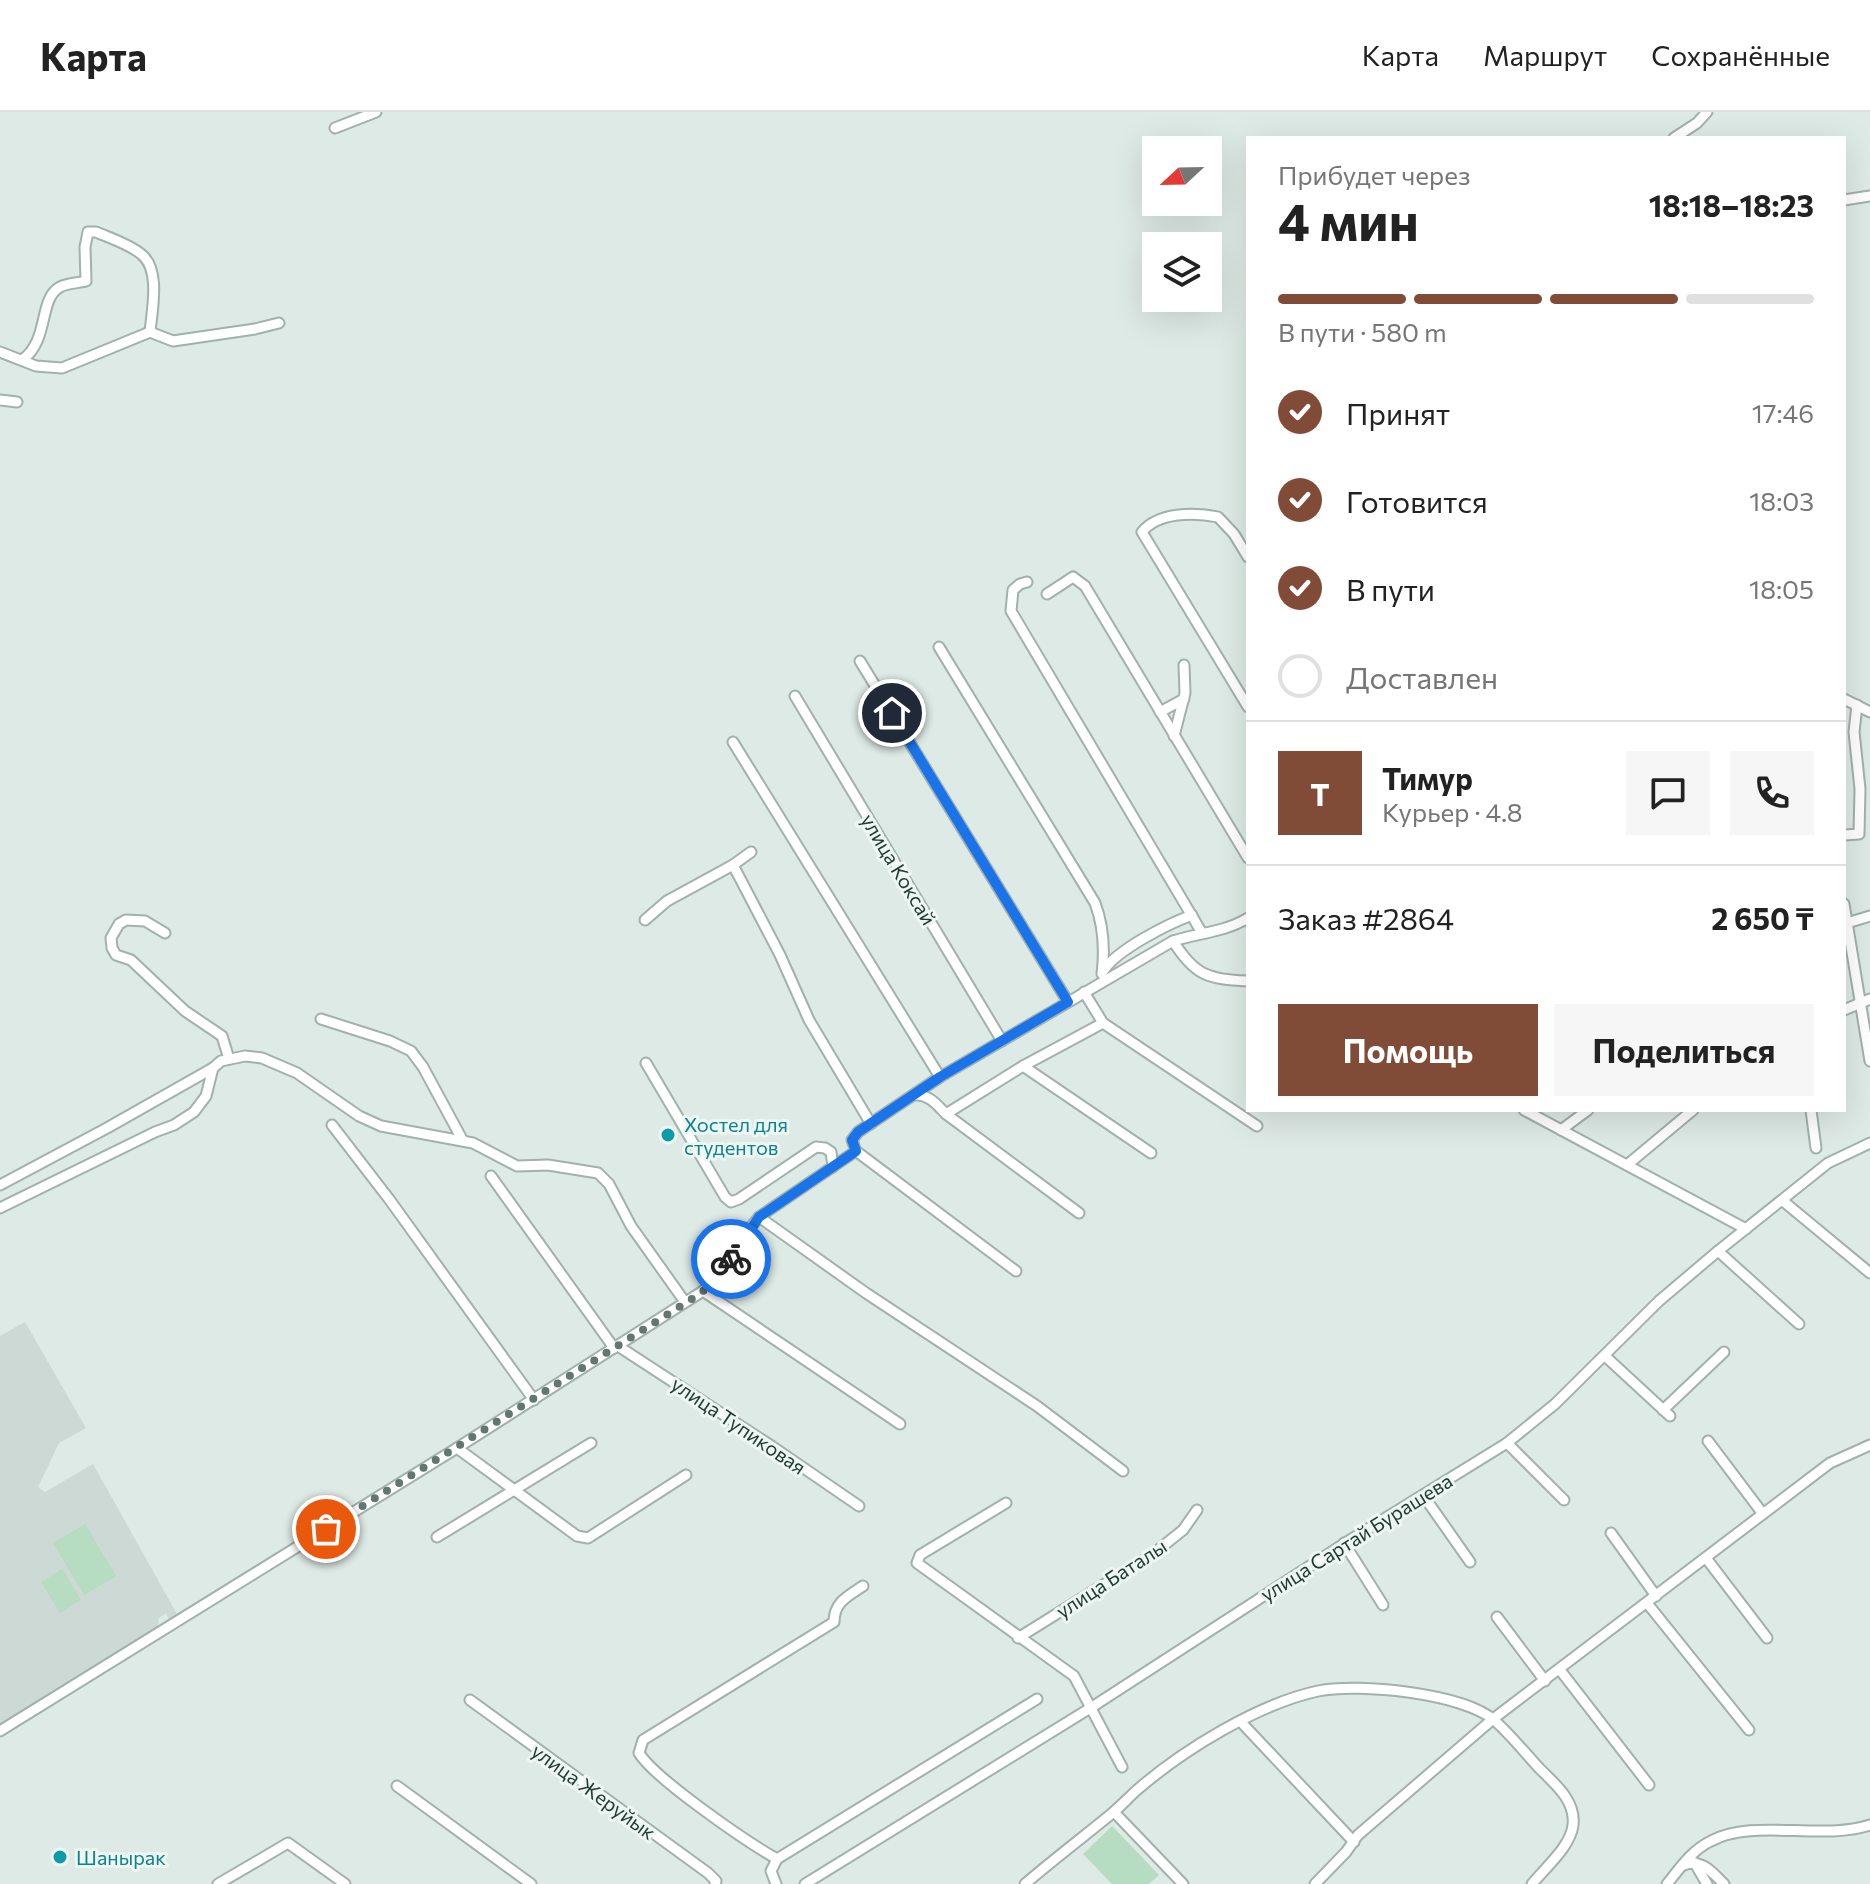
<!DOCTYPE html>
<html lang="ru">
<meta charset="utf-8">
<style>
:root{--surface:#fff;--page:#f6f6f6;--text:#222;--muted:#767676;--line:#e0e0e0;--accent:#804c38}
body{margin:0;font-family:Commissioner,sans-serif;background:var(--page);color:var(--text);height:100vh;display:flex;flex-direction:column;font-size:30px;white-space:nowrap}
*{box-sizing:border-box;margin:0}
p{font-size:26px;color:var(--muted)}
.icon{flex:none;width:44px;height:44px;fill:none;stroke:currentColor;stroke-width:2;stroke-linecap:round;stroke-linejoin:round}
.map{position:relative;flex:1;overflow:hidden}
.panel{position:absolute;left:1246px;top:24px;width:600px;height:976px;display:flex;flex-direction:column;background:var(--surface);border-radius:0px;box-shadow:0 8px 32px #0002}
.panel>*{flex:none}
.needle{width:52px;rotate:248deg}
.controls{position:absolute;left:1142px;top:24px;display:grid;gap:16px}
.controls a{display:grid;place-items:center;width:80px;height:80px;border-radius:0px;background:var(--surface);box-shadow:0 8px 32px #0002;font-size:40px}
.pin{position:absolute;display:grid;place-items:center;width:68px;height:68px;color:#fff;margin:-34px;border:4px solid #fff;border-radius:50%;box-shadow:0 2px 8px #0007}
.courier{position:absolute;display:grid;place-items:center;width:80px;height:80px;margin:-40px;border:6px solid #1a73e8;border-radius:50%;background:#fff;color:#222;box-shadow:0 2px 10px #0007}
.summary em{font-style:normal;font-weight:700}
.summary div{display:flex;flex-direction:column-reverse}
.summary{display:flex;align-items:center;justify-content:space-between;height:136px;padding:0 32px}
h1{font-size:52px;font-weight:700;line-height:60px}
.bar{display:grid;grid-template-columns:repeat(4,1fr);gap:12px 8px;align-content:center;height:96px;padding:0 32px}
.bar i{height:10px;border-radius:6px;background:var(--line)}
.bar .current{background:var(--accent)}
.bar p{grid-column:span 4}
.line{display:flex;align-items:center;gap:20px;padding:0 32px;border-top:2px solid var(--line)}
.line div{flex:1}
.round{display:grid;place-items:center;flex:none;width:84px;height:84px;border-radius:0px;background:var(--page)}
ol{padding:0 32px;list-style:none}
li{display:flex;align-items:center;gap:24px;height:88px}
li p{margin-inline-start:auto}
li .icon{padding:8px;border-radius:50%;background:var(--accent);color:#fff;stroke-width:4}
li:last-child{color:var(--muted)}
li i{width:44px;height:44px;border:4px solid var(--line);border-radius:50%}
.cta{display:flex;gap:16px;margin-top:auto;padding:16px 32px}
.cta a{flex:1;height:92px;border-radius:0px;background:var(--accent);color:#fff;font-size:32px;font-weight:700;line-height:92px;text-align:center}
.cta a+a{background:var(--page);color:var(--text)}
header{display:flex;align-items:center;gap:48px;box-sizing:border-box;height:112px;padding:0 40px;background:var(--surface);border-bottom:2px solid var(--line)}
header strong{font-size:38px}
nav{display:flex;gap:44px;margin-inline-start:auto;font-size:28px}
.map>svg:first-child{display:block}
.built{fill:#ccd9d4}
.green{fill:#b6dcc1}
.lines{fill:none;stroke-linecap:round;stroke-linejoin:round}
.minor-casing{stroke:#a1b1ac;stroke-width:13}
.minor{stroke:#fff;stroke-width:9}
.done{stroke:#627771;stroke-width:8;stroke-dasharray:0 14.4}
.route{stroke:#1a73e8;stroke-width:10}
.culture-dot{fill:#0f9aa8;stroke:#eef6f2;stroke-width:3}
.labels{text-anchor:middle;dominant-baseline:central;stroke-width:6;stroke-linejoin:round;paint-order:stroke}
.street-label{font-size:20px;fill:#1f3933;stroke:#eef6f2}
.culture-label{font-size:20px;fill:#0d838f;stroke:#eef6f2;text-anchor:start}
</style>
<header>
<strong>Карта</strong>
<nav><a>Карта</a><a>Маршрут</a><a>Сохранённые</a></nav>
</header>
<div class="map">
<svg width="1870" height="1772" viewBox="0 0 1870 1772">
<rect width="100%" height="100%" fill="#deeae5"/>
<!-- built -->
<polygon class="built" points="25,1210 86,1316 59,1331 38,1375 45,1380 93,1352 177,1502 169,1507 166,1501 159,1506 158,1514 0,1613 0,1224"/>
<!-- green -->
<g class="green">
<polygon points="85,1412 116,1464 84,1483 53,1431"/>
<polygon points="62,1457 81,1488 60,1501 41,1470"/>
<polygon points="1112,1714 1159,1763 1149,1772 1112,1772 1083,1742"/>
</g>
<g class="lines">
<!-- minor casing -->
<g class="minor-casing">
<g id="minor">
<polyline points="335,16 376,0"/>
<polyline points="1674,26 1697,11 1707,0"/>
<polyline points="1844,88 1870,84"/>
<polyline points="0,240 36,254 62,256 150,220 173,229 255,217 279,211"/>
<path d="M22,248C50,228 38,187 60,175C67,171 79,171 86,169L85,135L88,120H96C110,126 129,132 141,142C161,157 152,198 150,220"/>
<polyline points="0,288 17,290"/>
<path d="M1248,445L1234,422L1218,405C1194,400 1158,400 1142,420L1248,595"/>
<polyline points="1027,470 1020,472 1013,478 1011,499 1202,821"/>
<polyline points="1047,482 1073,465 1085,474 1248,746"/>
<path d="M939,535L1095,791C1104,815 1105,837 1102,862"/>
<polyline points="860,549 1068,890"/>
<polyline points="795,584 1002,929"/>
<polyline points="1844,587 1870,600"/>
<polyline points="1160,600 1184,587"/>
<polyline points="1174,624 1185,581 1184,553"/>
<polyline points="733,630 940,965"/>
<polyline points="1844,723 1859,722 1860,677 1854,620 1857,593"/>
<polyline points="751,740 733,753 780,843 809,908 871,1012"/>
<polyline points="1844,792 1870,949"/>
<polyline points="645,808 667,789 733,753"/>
<polyline points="1847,811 1870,804"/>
<polyline points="165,821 145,809 126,808 119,812 111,826 112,836 116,843 131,848 185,899 222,924 229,947"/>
<path d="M1173,829C1195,864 1208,867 1248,869"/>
<path d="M1104,858C1118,837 1168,812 1192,803"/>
<polyline points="1084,880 1103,911 1257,1014"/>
<polyline points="1844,898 1870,887"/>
<polyline points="321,907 390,929 411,939 423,955 463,1029"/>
<polyline points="646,951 725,1085 731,1090 739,1087 816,1035 825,1036 831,1040 833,1055"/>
<polyline points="1023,954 1151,1041"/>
<path d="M916,983C930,983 937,993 946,1002L1079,1101"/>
<polyline points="1524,998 1746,1117"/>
<polyline points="1811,998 1816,1036"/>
<polyline points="946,1002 1023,954 1103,911"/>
<polyline points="332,1013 389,1087 534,1288"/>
<polyline points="1561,1018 1588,998"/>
<polyline points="1627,1053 1693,998"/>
<polyline points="491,1064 614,1236"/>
<polyline points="0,1073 107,1016 213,956"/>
<polyline points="1783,1089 1870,1161"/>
<polyline points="0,1096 155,1020 174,1013 194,1000 206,984 213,956 221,949 245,944 262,946 297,961 359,1004 381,1014 473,1031 517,1054 548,1053 598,1061 609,1072 631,1114 685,1190"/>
<polyline points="759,1105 866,1181 1037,1294 1123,1359"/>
<polyline points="1718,1139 1799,1212"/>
<path d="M1016,1159L856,1039L852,1028L858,1020L940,965L1173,829C1199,821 1225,820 1248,806"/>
<polyline points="703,1179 900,1312"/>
<polyline points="618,1234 773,1335 859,1394"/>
<polyline points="1605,1244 1670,1304"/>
<polyline points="1663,1298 1724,1240"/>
<polyline points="1708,1329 1763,1402"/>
<polyline points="1507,1331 1564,1388"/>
<polyline points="457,1336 577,1424 588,1426 686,1363"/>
<polyline points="1423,1383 1470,1450"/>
<polyline points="1006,1391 920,1443 917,1451 1074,1564 1122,1655"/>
<polyline points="1611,1421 1656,1484"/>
<polyline points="437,1425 591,1331"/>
<polyline points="1344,1431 1383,1493"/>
<polyline points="1706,1446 1767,1526"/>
<path d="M863,1474C848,1484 834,1490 834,1510L643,1628L639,1641C655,1667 747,1730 777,1747L1037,1587"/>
<polyline points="1647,1491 1749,1618"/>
<polyline points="1497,1505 1545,1569"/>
<polyline points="1018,1526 1153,1442 1183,1418 1197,1398"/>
<polyline points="1560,1558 1649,1673"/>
<polyline points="470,1588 708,1761 716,1769 715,1772"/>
<polyline points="1240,1609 1354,1730"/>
<polyline points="0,1619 457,1336 703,1179 725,1160 743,1125 759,1105 856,1039"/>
<polyline points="397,1674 531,1772"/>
<polyline points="1114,1700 1183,1772"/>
<polyline points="1694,1750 1707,1772"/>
<path d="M1684,1753C1701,1746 1712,1760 1724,1772"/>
<polyline points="218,1772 288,1731 345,1772"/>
<polyline points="776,1772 771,1759 777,1747"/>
<polyline points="805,1772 1092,1595 1350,1428 1507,1331 1555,1292 1659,1189 1718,1139 1828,1051 1870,1031"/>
<path d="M1025,1772C1053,1748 1082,1726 1110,1703C1120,1695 1128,1686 1137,1678C1183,1638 1258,1592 1318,1579C1359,1571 1462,1581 1494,1608C1511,1623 1525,1641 1540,1657C1555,1672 1576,1689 1573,1713C1571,1734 1545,1756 1532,1772"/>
<polyline points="1315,1772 1346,1740 1358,1723 1493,1607 1830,1351 1870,1333"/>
<path d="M1667,1772C1680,1756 1692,1738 1711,1729C1753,1706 1821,1729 1870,1713"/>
</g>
</g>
<!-- minor -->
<use href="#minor" class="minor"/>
</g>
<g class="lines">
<!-- done -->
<path class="done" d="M326,1417L665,1204C690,1188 717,1174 731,1147"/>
<!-- route -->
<polyline class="route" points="731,1147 759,1105 856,1039 852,1028 858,1020 940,965 1068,890 892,601"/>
</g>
<!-- markers -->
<g class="culture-dot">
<circle cx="668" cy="1023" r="8"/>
<circle cx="60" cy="1745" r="8"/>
</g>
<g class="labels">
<!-- street labels -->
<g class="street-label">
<text transform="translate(899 757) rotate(59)">улица Коксай</text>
<text transform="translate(739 1313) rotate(34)">улица Тупиковая</text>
<text transform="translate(1356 1425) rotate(-32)">улица Сартай Бурашева</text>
<text transform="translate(1111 1466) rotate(-33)">улица Баталы</text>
<text transform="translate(594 1679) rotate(36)">улица Жеруйык</text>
</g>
<!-- culture labels -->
<g class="culture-label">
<text x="684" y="1012">Хостел для<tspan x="684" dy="23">студентов</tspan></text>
<text x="76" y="1745">Шанырак</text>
</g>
</g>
</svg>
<div class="controls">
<a><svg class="needle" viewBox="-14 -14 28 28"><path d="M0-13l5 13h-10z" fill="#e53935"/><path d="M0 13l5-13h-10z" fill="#767676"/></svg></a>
<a><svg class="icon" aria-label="layers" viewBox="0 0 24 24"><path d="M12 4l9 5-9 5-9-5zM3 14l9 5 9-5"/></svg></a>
</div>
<div class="pin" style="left:326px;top:1417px;background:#ea580c"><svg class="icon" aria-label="bag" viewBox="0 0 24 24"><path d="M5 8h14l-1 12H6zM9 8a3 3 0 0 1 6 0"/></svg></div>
<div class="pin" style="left:892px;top:601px;background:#1f2937"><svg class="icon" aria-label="home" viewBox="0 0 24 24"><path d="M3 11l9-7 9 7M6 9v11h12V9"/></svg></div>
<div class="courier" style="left:731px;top:1147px"><svg class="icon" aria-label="bike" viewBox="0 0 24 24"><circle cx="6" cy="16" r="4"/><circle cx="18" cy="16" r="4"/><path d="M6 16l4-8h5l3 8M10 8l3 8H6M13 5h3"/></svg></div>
<section class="panel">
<div class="summary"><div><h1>4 мин</h1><p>Прибудет через</p></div><em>18:18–18:23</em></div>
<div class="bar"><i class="current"></i><i class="current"></i><i class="current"></i><i></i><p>В пути · 580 m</p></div>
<ol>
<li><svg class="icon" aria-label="check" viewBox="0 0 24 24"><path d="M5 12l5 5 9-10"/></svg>Принят<p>17:46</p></li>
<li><svg class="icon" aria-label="check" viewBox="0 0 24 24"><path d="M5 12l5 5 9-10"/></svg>Готовится<p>18:03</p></li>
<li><svg class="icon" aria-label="check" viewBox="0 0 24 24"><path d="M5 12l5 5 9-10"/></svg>В пути<p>18:05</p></li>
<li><i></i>Доставлен</li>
</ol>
<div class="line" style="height:144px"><b class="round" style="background:var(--accent);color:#fff">Т</b><div><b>Тимур</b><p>Курьер · 4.8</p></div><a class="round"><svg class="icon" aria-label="chat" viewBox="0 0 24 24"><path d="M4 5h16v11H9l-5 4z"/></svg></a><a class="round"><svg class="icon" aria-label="phone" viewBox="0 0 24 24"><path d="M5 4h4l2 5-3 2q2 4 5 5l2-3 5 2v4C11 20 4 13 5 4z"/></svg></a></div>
<div class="line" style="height:104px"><div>Заказ #2864</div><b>2 650 ₸</b></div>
<div class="cta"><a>Помощь</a><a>Поделиться</a></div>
</section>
</div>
